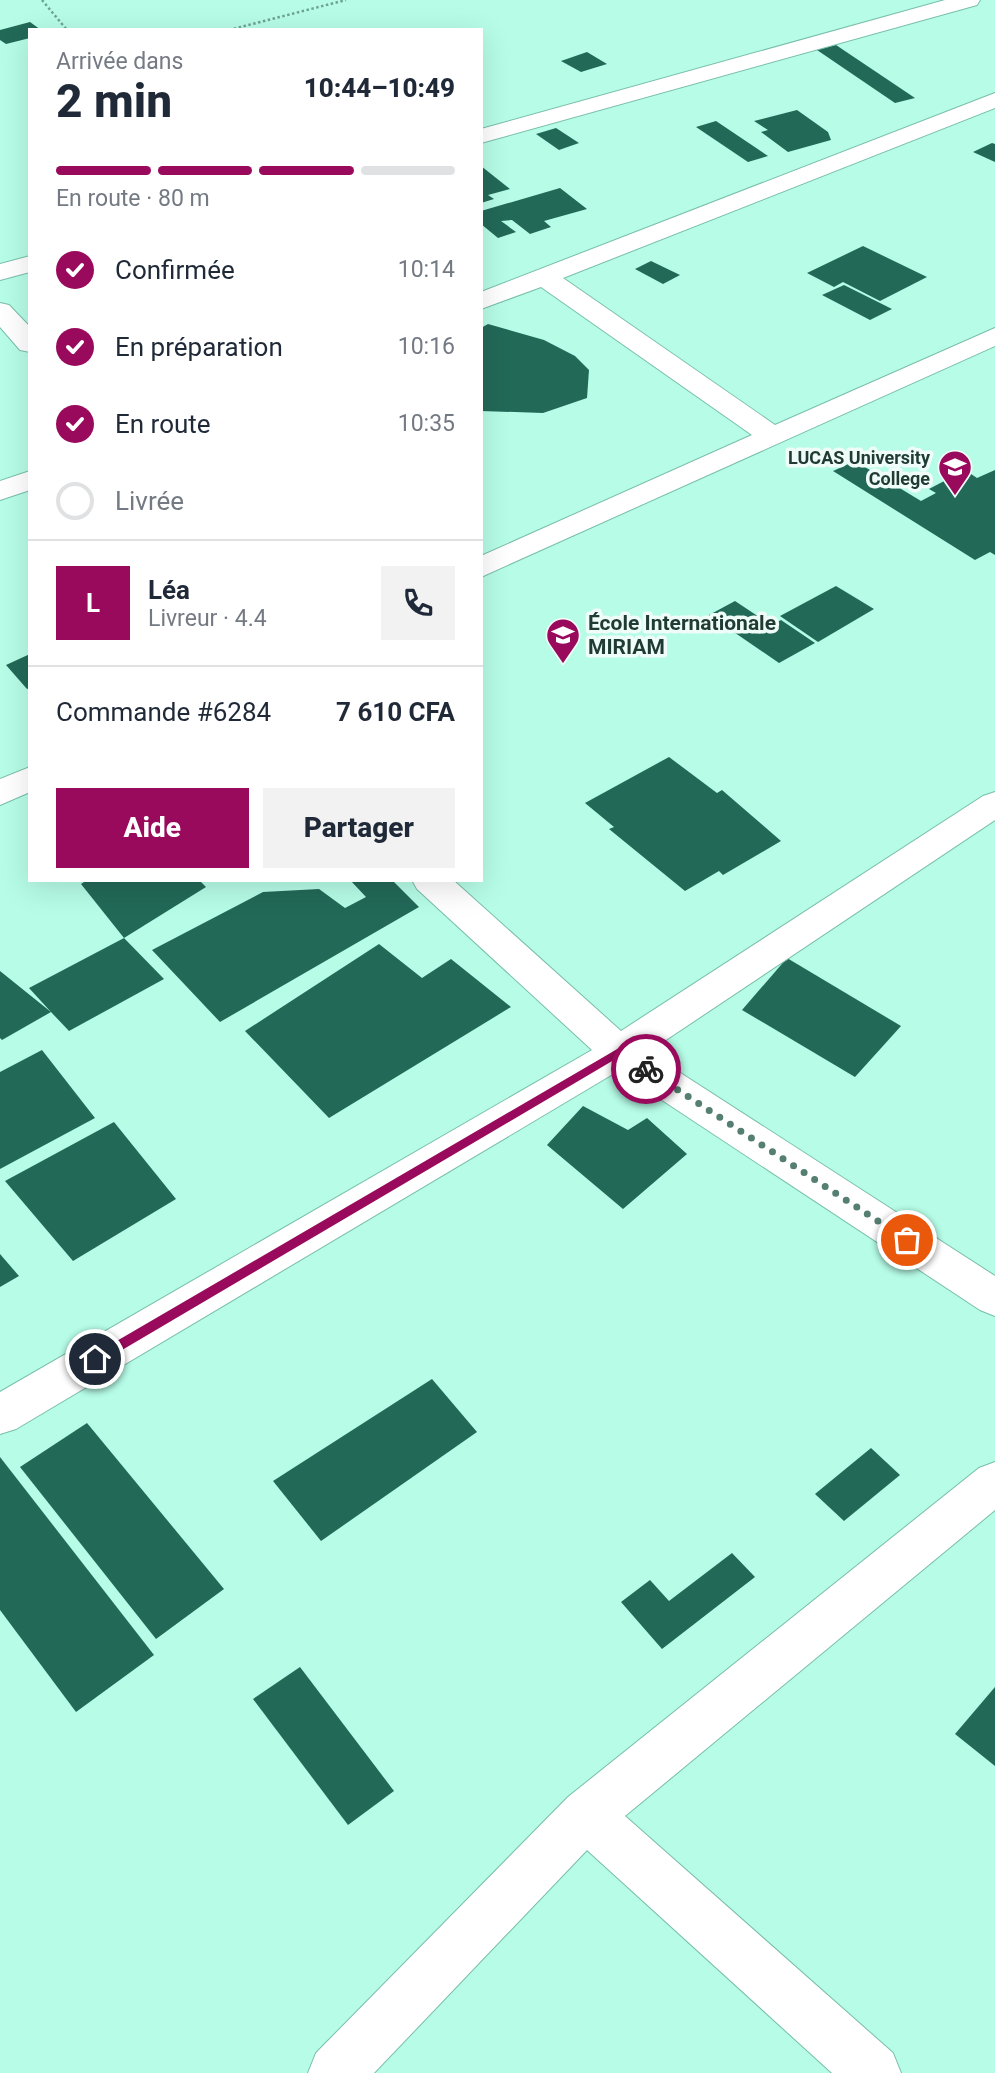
<!DOCTYPE html>
<html lang="fr">
<meta charset="utf-8">
<style>
:root{--surface:#fff;--page:#f2f2f3;--text:#1f2937;--muted:#747a83;--line:#e0e1e3;--accent:#990a5d}
body{margin:0;font-family:Roboto,sans-serif;background:var(--page);color:var(--text);height:100vh;display:flex;flex-direction:column;font-size:26px;white-space:nowrap}
*{box-sizing:border-box;margin:0}
p{font-size:23px;color:var(--muted)}
.icon{flex:none;width:38px;height:38px;fill:none;stroke:currentColor;stroke-width:2;stroke-linecap:round;stroke-linejoin:round}
.map{position:relative;flex:1;overflow:hidden}
.drawer{position:absolute;left:28px;top:28px;width:455px;height:854px;display:flex;flex-direction:column;background:var(--surface);border-radius:0px;box-shadow:0 7px 28px #0002}
.drawer>*{flex:none}
.pin{position:absolute;display:grid;place-items:center;width:60px;height:60px;color:#fff;margin:-30px;border:4px solid #fff;border-radius:50%;box-shadow:0 2px 7px #0007}
.courier{position:absolute;display:grid;place-items:center;width:70px;height:70px;margin:-35px;border:5px solid #990a5d;border-radius:50%;background:#fff;color:#222;box-shadow:0 2px 9px #0007}
.head em{font-style:normal;font-weight:800}
.head div{display:flex;flex-direction:column-reverse}
.head{display:flex;align-items:center;justify-content:space-between;height:119px;padding:0 28px}
h1{font-size:46px;font-weight:800;line-height:52px}
.bar{display:grid;grid-template-columns:repeat(4,1fr);gap:10px 7px;align-content:center;height:84px;padding:0 28px}
.bar i{height:9px;border-radius:5px;background:var(--line)}
.bar .selected{background:var(--accent)}
.bar p{grid-column:span 4}
.line{display:flex;align-items:center;gap:18px;padding:0 28px;border-top:2px solid var(--line)}
.line div{flex:1}
.round{display:grid;place-items:center;flex:none;width:74px;height:74px;border-radius:0px;background:var(--page)}
ol{padding:0 28px;list-style:none}
li{display:flex;align-items:center;gap:21px;height:77px}
li p{margin-inline-start:auto}
li .icon{padding:7px;border-radius:50%;background:var(--accent);color:#fff;stroke-width:4}
li:last-child{color:var(--muted)}
li i{width:38px;height:38px;border:4px solid var(--line);border-radius:50%}
.action{display:flex;gap:14px;margin-top:auto;padding:14px 28px}
.action a{flex:1;height:80px;border-radius:0px;background:var(--accent);color:#fff;font-size:28px;font-weight:800;line-height:80px;text-align:center}
.action a+a{background:var(--page);color:var(--text)}
.map>svg:first-child{display:block}
.building{fill:#226958}
.lines{fill:none;stroke-linecap:round;stroke-linejoin:round}
.street-casing{stroke:#79beaa;stroke-width:2}
.path{stroke:#70a394;stroke-width:2.5;stroke-dasharray:2.5 2.5;stroke-linecap:butt}
.street{fill:#fff;fill-rule:evenodd}
.route{fill:#990a5d}
.done{stroke:#547f72;stroke-width:7;stroke-dasharray:0 12.6}
.labels{text-anchor:middle;dominant-baseline:central;stroke-width:7;stroke-linejoin:round;paint-order:stroke}
.far-poi-label{font-size:18px;font-weight:bold;fill:#1f3b33;stroke:#effcf7;text-anchor:end}
.poi-label{font-size:21px;font-weight:bold;fill:#1f3b33;stroke:#effcf7;text-anchor:start}
</style>
<div class="map">
<svg width="995" height="2073" viewBox="0 0 995 2073">
<rect width="100%" height="100%" fill="#b6fce7"/>
<!-- building -->
<g class="building">
<polygon points="30,22 41,30 30,30 30,38 6,44 0,40 0,30"/>
<polygon points="836,45 915,98 895,103 817,50"/>
<polygon points="587,52 607,64 581,72 561,61"/>
<polygon points="797,110 828,132 831,140 788,152 761,132 768,130 754,121"/>
<polygon points="716,121 768,156 748,162 696,127"/>
<polygon points="556,128 579,143 559,150 536,134"/>
<polygon points="992,143 995,144 995,162 973,152"/>
<polygon points="481,166 510,189 488,195 494,199 481,203"/>
<polygon points="560,188 587,209 544,221 551,227 530,234 512,220 501,221 516,232 498,238 481,224 481,211"/>
<polygon points="863,246 927,277 880,301 843,282 834,287 807,273"/>
<polygon points="651,261 680,275 663,284 635,269"/>
<polygon points="844,285 892,309 870,320 822,295"/>
<polygon points="488,324 544,340 575,356 589,370 587,398 543,413 481,411 481,328"/>
<polygon points="855,461 921,501 936,493 929,489 965,470 977,478 995,470 995,555 990,552 975,560 833,471"/>
<polygon points="836,586 874,609 818,642 780,616"/>
<polygon points="735,601 771,625 781,620 815,643 779,663 709,615"/>
<polygon points="30,654 30,688 27,689 6,665"/>
<polygon points="669,757 717,793 722,790 781,841 723,875 719,871 685,891 609,829 614,827 585,803"/>
<polygon points="87,880 199,880 206,887 124,938 81,884"/>
<polygon points="350,880 392,880 419,907 220,1022 152,950 263,892 319,889 345,908 366,897"/>
<polygon points="124,938 164,979 69,1031 51,1012 2,1040 0,1038 0,971 51,1012 29,988"/>
<polygon points="379,944 422,978 451,959 511,1007 329,1118 245,1031"/>
<polygon points="787,958 901,1026 855,1077 742,1010"/>
<polygon points="42,1050 95,1118 0,1169 0,1072"/>
<polygon points="583,1106 628,1130 647,1118 687,1154 623,1209 547,1145"/>
<polygon points="114,1122 176,1199 73,1261 5,1181"/>
<polygon points="0,1254 19,1276 0,1287"/>
<polygon points="432,1379 477,1432 321,1541 273,1481"/>
<polygon points="87,1423 224,1589 156,1639 20,1467"/>
<polygon points="871,1448 900,1475 844,1521 815,1494"/>
<polygon points="0,1457 154,1655 76,1712 0,1610"/>
<polygon points="732,1553 755,1577 662,1649 621,1602 650,1580 669,1601"/>
<polygon points="300,1667 394,1791 348,1825 253,1699"/>
<polygon points="995,1687 995,1766 955,1734"/>
</g>
<g class="lines">
<!-- street casing -->
<g class="street-casing">
<g id="street">
<polygon points="945,0 980,0 977,5 481,143 481,129"/>
<polygon points="995,93 995,108 563,278 775,425 995,328 995,346 481,577 481,556 752,435 541,287 481,309 481,292"/>
<polygon points="30,256 30,272 0,280 0,264"/>
<polygon points="0,303 9,305 30,327 30,352 20,350 0,327"/>
<polygon points="30,471 30,490 0,500 0,481"/>
<polygon points="30,767 30,792 0,805 0,779"/>
<polygon points="995,792 995,820 648,1052 995,1276 995,1316 980,1310 618,1071 16,1429 0,1434 0,1392 592,1050 417,889 412,880 453,880 621,1031 983,796"/>
<polygon points="995,1462 995,1510 625,1816 893,2053 901,2073 832,2073 587,1850 374,2073 308,2073 316,2053 568,1797 979,1468"/>
</g>
</g>
<!-- path -->
<g class="path">
<polyline points="42,0 67,30"/>
<polyline points="229,30 346,0"/>
</g>
<!-- street -->
<use href="#street" class="street"/>
</g>
<!-- route -->
<polygon class="route" points="619,1048 650,1066 650,1073 642,1073 619,1057 100,1363 91,1363 91,1356"/>
<g class="lines">
<!-- done -->
<polyline class="done" points="646,1069 907,1240"/>
</g>
<!-- icons -->
<defs>
<g id="university-pin" transform="scale(1.75)"><path d="M0 17L-7.5 6A9.5 9.5 0 1 1 7.5 6Z" fill="#990a5d" stroke="#effcf7"/><path d="M0-5L7-2L0 1L-7-2ZM-4 1L0 2.5L4 1V4Q0 6-4 4Z" fill="#fff"/></g>
<g id="school-pin" transform="scale(1.75)"><path d="M0 17L-7.5 6A9.5 9.5 0 1 1 7.5 6Z" fill="#990a5d" stroke="#effcf7"/><path d="M0-5L7-2L0 1L-7-2ZM-4 1L0 2.5L4 1V4Q0 6-4 4Z" fill="#fff"/></g>
</defs>
<g fill-rule="evenodd">
<use href="#university-pin" x="955" y="467"/>
<use href="#school-pin" x="563" y="635"/>
</g>
<g class="labels">
<!-- far-poi labels -->
<g class="far-poi-label">
<text x="930" y="457">LUCAS University<tspan x="930" dy="21">College</tspan></text>
</g>
<!-- poi labels -->
<g class="poi-label">
<text x="588" y="623">École Internationale<tspan x="588" dy="24">MIRIAM</tspan></text>
</g>
</g>
</svg>
<div class="pin" style="left:907px;top:1240px;background:#ea580c"><svg class="icon" aria-label="bag" viewBox="0 0 24 24"><path d="M5 8h14l-1 12H6zM9 8a3 3 0 0 1 6 0"/></svg></div>
<div class="pin" style="left:95px;top:1359px;background:#1f2937"><svg class="icon" aria-label="home" viewBox="0 0 24 24"><path d="M3 11l9-7 9 7M6 9v11h12V9"/></svg></div>
<div class="courier" style="left:646px;top:1069px"><svg class="icon" aria-label="bike" viewBox="0 0 24 24"><circle cx="6" cy="16" r="4"/><circle cx="18" cy="16" r="4"/><path d="M6 16l4-8h5l3 8M10 8l3 8H6M13 5h3"/></svg></div>
<section class="drawer">
<div class="head"><div><h1>2 min</h1><p>Arrivée dans</p></div><em>10:44–10:49</em></div>
<div class="bar"><i class="selected"></i><i class="selected"></i><i class="selected"></i><i></i><p>En route · 80 m</p></div>
<ol>
<li><svg class="icon" aria-label="check" viewBox="0 0 24 24"><path d="M5 12l5 5 9-10"/></svg>Confirmée<p>10:14</p></li>
<li><svg class="icon" aria-label="check" viewBox="0 0 24 24"><path d="M5 12l5 5 9-10"/></svg>En préparation<p>10:16</p></li>
<li><svg class="icon" aria-label="check" viewBox="0 0 24 24"><path d="M5 12l5 5 9-10"/></svg>En route<p>10:35</p></li>
<li><i></i>Livrée</li>
</ol>
<div class="line" style="height:126px"><b class="round" style="background:var(--accent);color:#fff">L</b><div><b>Léa</b><p>Livreur · 4.4</p></div><a class="round"><svg class="icon" aria-label="phone" viewBox="0 0 24 24"><path d="M5 4h4l2 5-3 2q2 4 5 5l2-3 5 2v4C11 20 4 13 5 4z"/></svg></a></div>
<div class="line" style="height:91px"><div>Commande #6284</div><b>7 610 CFA</b></div>
<div class="action"><a>Aide</a><a>Partager</a></div>
</section>
</div>
